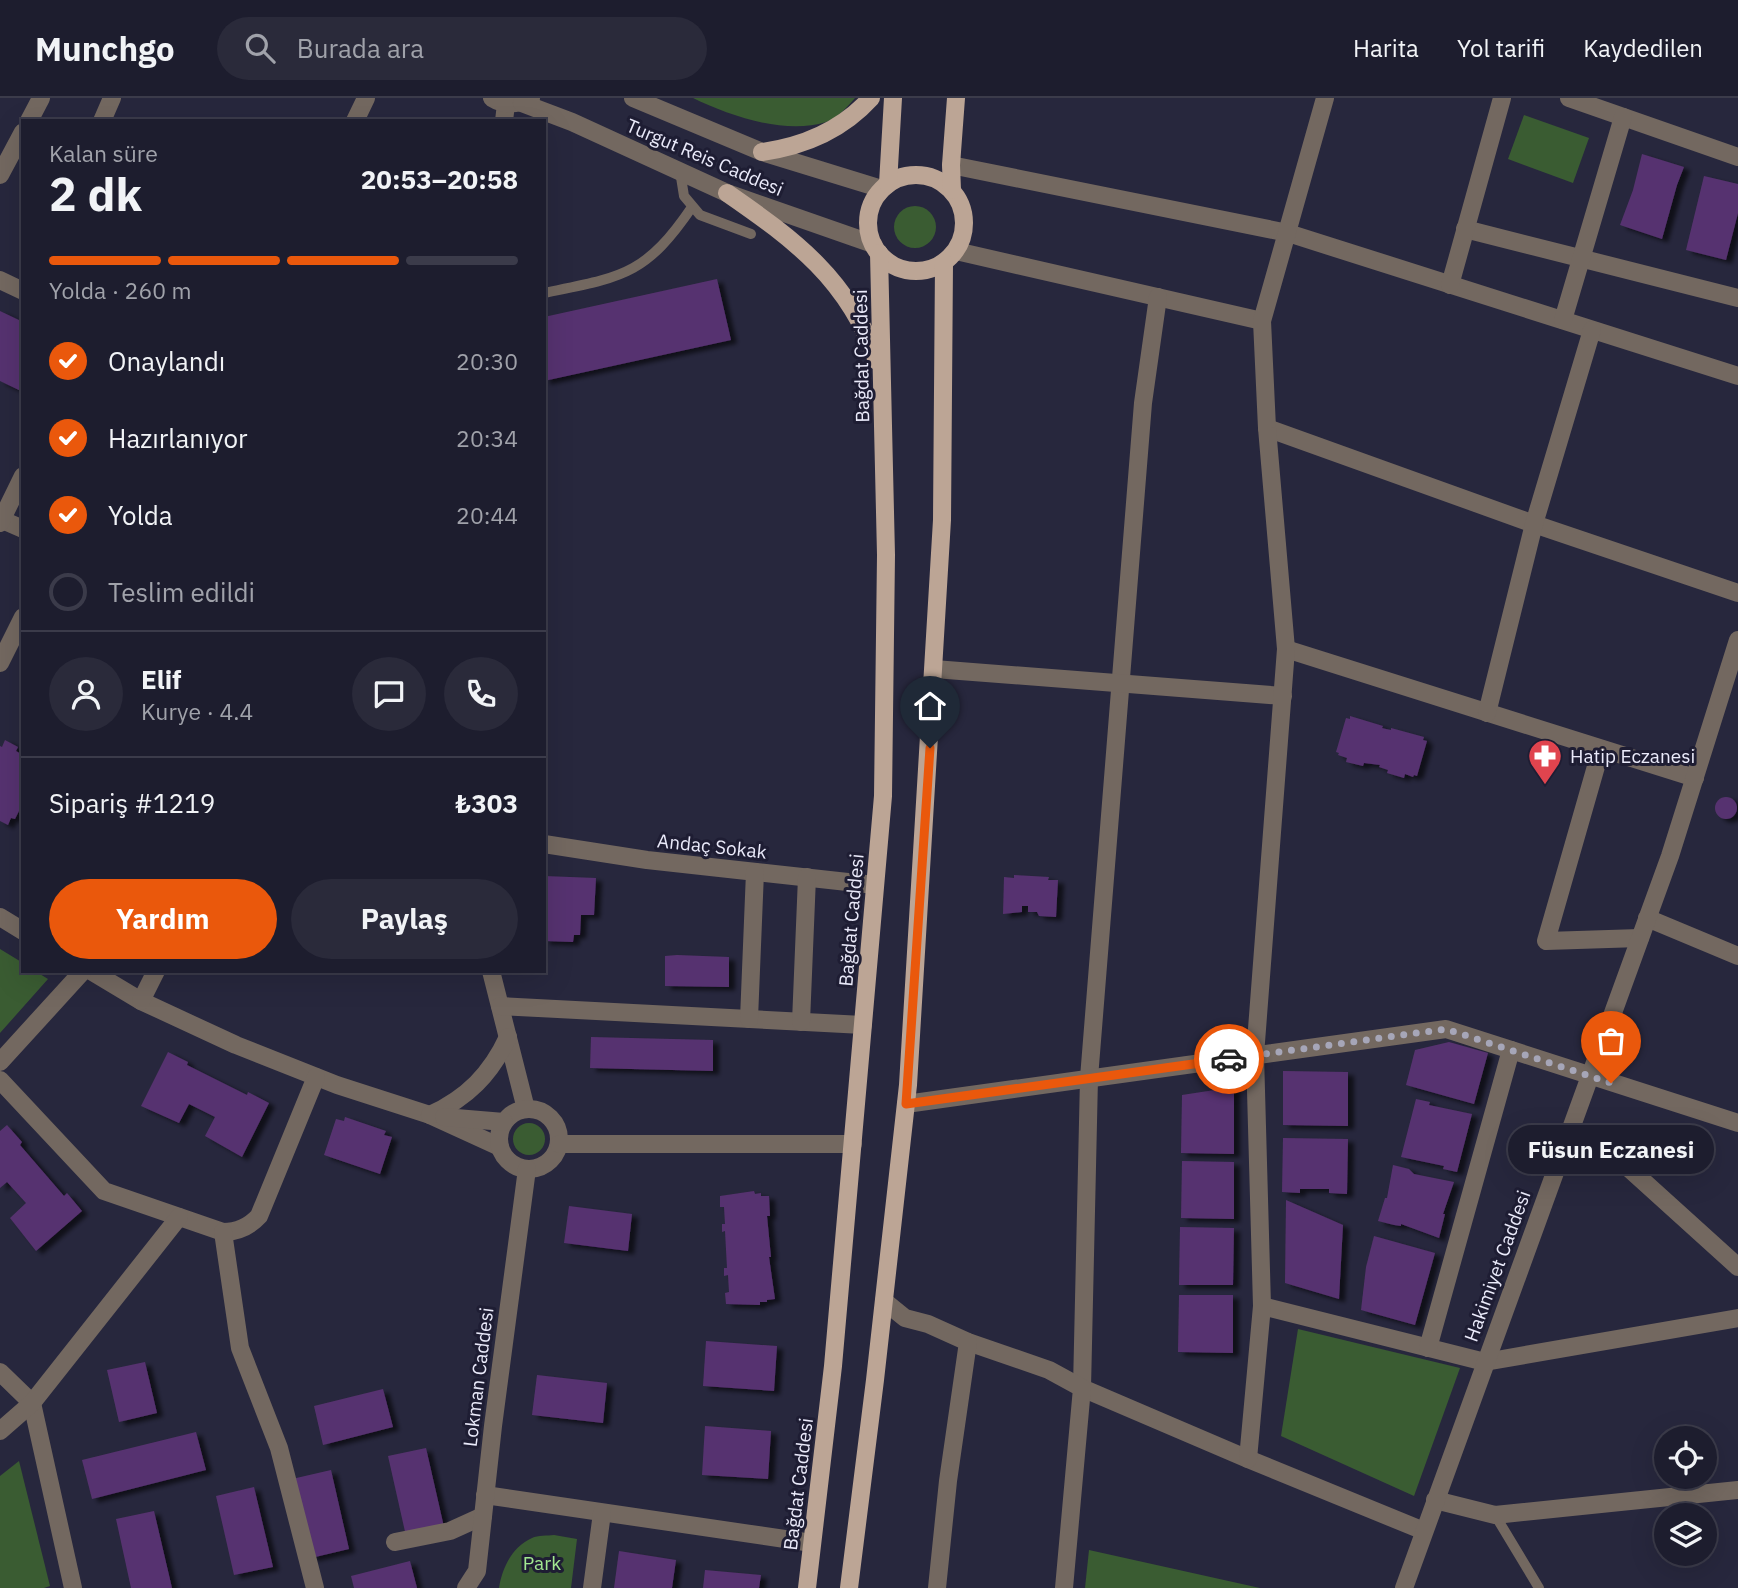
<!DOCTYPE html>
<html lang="tr">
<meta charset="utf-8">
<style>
:root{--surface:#1d1d2e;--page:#2a2a3a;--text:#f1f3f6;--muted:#a0a2aa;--line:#3b3b4a;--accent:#ea580c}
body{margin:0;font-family:"IBM Plex Sans",sans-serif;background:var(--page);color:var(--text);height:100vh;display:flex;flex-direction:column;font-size:26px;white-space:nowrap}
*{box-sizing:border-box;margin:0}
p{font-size:23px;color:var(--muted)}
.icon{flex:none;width:38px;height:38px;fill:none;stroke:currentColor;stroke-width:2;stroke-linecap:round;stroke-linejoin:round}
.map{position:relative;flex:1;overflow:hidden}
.panel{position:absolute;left:21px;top:21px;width:525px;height:854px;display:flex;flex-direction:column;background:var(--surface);border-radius:0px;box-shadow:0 7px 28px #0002,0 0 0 2px var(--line)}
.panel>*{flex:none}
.fabs{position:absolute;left:1654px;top:1328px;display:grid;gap:14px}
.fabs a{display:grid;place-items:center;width:63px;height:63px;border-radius:50%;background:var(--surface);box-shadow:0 7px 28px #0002,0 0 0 2px var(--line);font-size:35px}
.pin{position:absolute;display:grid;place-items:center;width:60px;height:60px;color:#fff;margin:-72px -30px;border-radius:50% 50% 50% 0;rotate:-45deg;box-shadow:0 0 7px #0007}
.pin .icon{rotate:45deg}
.courier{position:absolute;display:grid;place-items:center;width:70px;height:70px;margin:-35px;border:5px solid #ea580c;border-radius:50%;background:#fff;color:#222;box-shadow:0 2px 9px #0007}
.bubble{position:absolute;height:49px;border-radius:24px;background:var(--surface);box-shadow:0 7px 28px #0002,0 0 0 2px var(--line);font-size:23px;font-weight:700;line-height:49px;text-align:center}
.head em{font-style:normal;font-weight:700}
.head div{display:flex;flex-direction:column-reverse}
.head{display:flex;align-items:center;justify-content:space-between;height:119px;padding:0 28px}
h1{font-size:46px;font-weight:700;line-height:52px}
.bar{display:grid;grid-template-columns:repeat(4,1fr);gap:10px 7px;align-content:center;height:84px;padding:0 28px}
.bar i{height:9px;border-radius:5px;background:var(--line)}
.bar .on{background:var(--accent)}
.bar p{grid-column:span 4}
.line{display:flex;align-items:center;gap:18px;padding:0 28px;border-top:2px solid var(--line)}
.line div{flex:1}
.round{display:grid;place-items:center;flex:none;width:74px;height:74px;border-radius:37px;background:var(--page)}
ol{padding:0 28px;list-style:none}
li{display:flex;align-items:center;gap:21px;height:77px}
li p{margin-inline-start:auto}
li .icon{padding:7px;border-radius:50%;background:var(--accent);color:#fff;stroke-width:4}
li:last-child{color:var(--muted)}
li i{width:38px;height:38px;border:4px solid var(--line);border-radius:50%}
.primary-button{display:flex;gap:14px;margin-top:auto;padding:14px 28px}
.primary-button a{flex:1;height:80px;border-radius:42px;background:var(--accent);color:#fff;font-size:28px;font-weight:700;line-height:80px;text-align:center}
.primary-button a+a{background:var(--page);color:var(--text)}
header{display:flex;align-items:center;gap:42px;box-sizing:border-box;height:98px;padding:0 35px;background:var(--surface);border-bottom:2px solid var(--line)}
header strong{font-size:33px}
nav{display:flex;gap:38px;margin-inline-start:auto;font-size:24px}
.search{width:490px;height:63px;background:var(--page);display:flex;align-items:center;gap:18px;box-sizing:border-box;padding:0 24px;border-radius:38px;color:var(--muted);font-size:26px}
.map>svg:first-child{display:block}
.green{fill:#3a5c32}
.building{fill:#57326f;filter:url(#shadow)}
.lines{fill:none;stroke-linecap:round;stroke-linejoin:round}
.service{stroke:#736860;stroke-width:10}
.minor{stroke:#736860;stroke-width:18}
.tertiary{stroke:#736860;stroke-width:18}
.primary{stroke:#bca595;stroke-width:18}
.done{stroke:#a6a6b8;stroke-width:7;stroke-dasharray:0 12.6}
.route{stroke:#ea580c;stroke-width:9}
.labels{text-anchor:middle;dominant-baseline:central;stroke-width:6;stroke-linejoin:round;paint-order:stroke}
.street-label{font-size:19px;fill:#eaeafa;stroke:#1e1d33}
.poi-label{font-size:19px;fill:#eaeafa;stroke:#1e1d33;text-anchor:start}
.park-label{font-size:19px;fill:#a2e891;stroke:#1e1d33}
</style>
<header>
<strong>Munchgo</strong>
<div class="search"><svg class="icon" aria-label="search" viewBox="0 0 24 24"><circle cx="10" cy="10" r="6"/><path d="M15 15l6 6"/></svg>Burada ara</div>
<nav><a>Harita</a><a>Yol tarifi</a><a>Kaydedilen</a></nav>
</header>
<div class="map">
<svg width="1738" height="1490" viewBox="0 0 1738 1490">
<defs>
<filter id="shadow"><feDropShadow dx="6" dy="3.5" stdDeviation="2" flood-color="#0009"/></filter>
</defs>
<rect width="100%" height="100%" fill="#27273d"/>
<!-- green -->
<g class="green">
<path d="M693,0H855C847,9 838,20 826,24C785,37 730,18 693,0Z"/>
<polygon points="1524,17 1589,40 1573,85 1508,61"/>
<circle cx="915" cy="129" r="21"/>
<polygon points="0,851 23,865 23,873 35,873 48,881 0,935"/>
<circle cx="529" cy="1041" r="16"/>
<polygon points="1298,1231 1460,1270 1414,1398 1281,1338"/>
<polygon points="19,1363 50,1488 44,1490 0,1490 0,1378"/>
<path d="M554,1437L577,1441L571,1490H499C502,1470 512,1449 532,1440C538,1437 547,1438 554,1437Z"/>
<polygon points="1089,1452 1260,1490 1085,1490"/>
</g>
<!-- building -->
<g class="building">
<polygon points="1642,56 1684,69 1677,87 1662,141 1620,127 1633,92"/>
<polygon points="1704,78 1738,86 1738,115 1726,162 1686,152"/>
<polygon points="717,181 731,242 544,283 544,219"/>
<polygon points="0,213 23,224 23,294 0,283"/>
<polygon points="1350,618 1383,628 1382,630 1386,631 1391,632 1391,630 1424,639 1423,642 1427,643 1417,678 1414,677 1413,679 1405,676 1404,680 1387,675 1388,672 1379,669 1380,667 1364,665 1363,668 1346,664 1347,660 1338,657 1339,655 1336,654 1346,620 1350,621"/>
<polygon points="5,642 18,649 16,653 23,657 23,705 15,721 11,720 8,727 0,723 0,648 2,649"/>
<circle cx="1726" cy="710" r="11"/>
<polygon points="1014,777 1049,779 1048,782 1058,782 1056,819 1039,818 1037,814 1028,814 1028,808 1022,808 1022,814 1003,816 1004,779 1014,780"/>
<polygon points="544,778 596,780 594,817 581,817 580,837 574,837 573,844 544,843"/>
<polygon points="677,857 729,859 729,889 665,888 665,858"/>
<polygon points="591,939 713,942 713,973 590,970"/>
<polygon points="1449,944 1488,955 1474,1006 1406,987 1415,952"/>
<polygon points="168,954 188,964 187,967 247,997 248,994 269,1005 242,1059 205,1038 215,1019 189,1006 179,1025 141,1008"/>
<polygon points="1283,973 1348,974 1348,1028 1283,1027"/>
<polygon points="1234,989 1234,1056 1181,1055 1182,997"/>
<polygon points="1416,1001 1430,1004 1429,1007 1472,1016 1457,1074 1443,1071 1444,1068 1401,1059"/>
<polygon points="345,1019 386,1033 384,1037 392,1039 380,1076 324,1057 336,1021 344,1023"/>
<polygon points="7,1027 22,1044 20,1047 64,1098 67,1095 82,1113 36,1153 10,1120 26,1105 7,1084 0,1090 0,1033"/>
<polygon points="1283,1040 1348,1041 1347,1096 1329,1095 1329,1091 1300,1091 1300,1095 1282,1094"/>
<polygon points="1182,1063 1234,1064 1234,1121 1181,1120"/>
<polygon points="1393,1067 1409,1071 1414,1076 1454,1084 1443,1116 1445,1116 1439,1140 1401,1126 1401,1128 1394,1127 1378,1123 1385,1100 1387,1100"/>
<polygon points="754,1093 755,1096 761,1095 761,1098 769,1098 770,1118 767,1118 771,1159 769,1159 775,1201 767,1202 767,1204 760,1204 760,1207 726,1206 725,1195 729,1194 728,1177 724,1178 724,1170 727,1170 725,1133 722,1134 722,1126 725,1126 724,1109 720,1109 720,1098"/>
<polygon points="1286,1102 1343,1127 1339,1201 1285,1185"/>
<polygon points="569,1108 632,1116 628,1153 564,1145"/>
<polygon points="1180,1129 1234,1130 1233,1187 1179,1187"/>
<polygon points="1374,1138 1435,1155 1415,1227 1361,1212 1366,1169"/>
<polygon points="1179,1197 1233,1197 1233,1255 1178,1254"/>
<polygon points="706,1243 777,1248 774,1293 703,1288"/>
<polygon points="145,1264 157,1315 119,1324 107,1272"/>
<polygon points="537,1277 607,1285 603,1325 532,1317"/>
<polygon points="383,1291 393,1329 323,1347 314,1308"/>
<polygon points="705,1328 771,1333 768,1381 702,1377"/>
<polygon points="196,1334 206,1372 92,1401 82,1362"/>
<polygon points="426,1350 444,1429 406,1438 388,1358"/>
<polygon points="331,1372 349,1451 311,1460 292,1381"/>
<polygon points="254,1389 273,1469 234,1477 216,1398"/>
<polygon points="154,1413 172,1490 131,1490 116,1421"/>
<polygon points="619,1453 676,1462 672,1490 614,1490"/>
<polygon points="410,1463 417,1490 354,1490 351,1478"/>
<polygon points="705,1472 761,1477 759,1490 703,1490"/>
</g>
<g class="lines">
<!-- service -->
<g class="service">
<polyline points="680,73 684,98 700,117 751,136"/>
<path d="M544,195C622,179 645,178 692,109"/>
<polyline points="1495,1417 1539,1490"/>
</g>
<!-- minor -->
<g class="minor">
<polyline points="1569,0 1738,59"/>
<polyline points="29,23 41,0"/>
<polyline points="102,23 112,0"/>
<polyline points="355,23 366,0"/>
<polyline points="504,23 506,6"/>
<polyline points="951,67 1288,135 1738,278"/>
<polyline points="0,77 23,34"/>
<polyline points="1465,131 1738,200"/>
<polyline points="956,153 1262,223"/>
<polyline points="0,182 23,193"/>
<polyline points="1450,187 1502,0"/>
<polyline points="1158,199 1143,305 1089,980 1082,1290 1248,1361 1424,1433"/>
<polyline points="1563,222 1623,19"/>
<polyline points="1267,330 1534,426 1738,495"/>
<polyline points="0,421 23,431"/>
<polyline points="0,425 23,378"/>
<polyline points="1286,551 1695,680"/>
<polyline points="0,565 23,519"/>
<polyline points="934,571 1283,598"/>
<polyline points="1487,615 1534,426 1592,232"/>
<polyline points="1601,651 1546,843 1640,840"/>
<polyline points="544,746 647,762 875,787"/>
<polyline points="0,819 23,833"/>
<polyline points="1647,820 1738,858"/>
<polyline points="91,873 141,903 236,947 337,987 430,1017 500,1049"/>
<polyline points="491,873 526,1011"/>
<polyline points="141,903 156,873"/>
<polyline points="500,908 863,927"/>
<polyline points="749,921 755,774"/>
<polyline points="801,924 807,779"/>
<polyline points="0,964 83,873"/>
<path d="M0,982L104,1093L223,1134C238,1134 249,1129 259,1118L316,979"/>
<polyline points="906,1006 1446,931 1738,1025"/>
<circle cx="529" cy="1041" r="30"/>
<path d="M430,1017C467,1000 491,976 508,939"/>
<polyline points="444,1019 504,1024"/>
<polyline points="1567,1040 1622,1064 1738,1169"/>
<polyline points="559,1046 853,1046"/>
<polyline points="223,1134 240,1250 279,1350 315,1490"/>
<polyline points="884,1203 905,1220 928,1226 968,1244 1049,1272 1082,1290 1064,1490"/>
<polyline points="1262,1208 1485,1264 1738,1220"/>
<polyline points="1428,1250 1511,952"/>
<polyline points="0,1274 32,1305 73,1490"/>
<polyline points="0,1333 32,1305 179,1119"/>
<polyline points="1248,1361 1262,1208 1255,957 1286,551 1267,330 1262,223 1325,0"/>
<polyline points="485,1397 812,1445"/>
<polyline points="1435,1402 1495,1417 1738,1392"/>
<polyline points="395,1444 450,1433 483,1418"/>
<polyline points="592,1490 602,1415"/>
<polyline points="937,1490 948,1383 968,1244"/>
<polyline points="1404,1490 1670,758 1738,542"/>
</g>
<!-- tertiary -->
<g class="tertiary">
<path d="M492,0C505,8 517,7 531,0"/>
<polyline points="633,0 762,54 882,91"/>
<polyline points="522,5 572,24 727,95 873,146"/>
<polyline points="466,1490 477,1473 493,1328 527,1071"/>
</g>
<!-- primary -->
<g class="primary">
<path d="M762,54C805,48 842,32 871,0"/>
<circle cx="916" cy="125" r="48"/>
<polyline points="888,86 893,0"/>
<polyline points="952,92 951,67 956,0"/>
<path d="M727,95C795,142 849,182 877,263"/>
<polyline points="807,1490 833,1268 883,698 886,457 879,155"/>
<polyline points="849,1490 875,1282 908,987 942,422 944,165"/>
</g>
</g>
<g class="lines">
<!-- done -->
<polyline class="done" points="1229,961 1446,931 1611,985"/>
<!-- route -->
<polyline class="route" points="930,650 906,1006 1229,961"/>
</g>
<!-- icons -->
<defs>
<g id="pharmacy-pin" transform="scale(1.75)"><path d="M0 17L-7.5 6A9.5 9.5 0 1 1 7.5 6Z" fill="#e0444e" stroke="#1e1d33"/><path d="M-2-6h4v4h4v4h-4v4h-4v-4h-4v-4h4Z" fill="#fff"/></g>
</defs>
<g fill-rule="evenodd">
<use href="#pharmacy-pin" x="1545" y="658"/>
</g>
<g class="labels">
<!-- street labels -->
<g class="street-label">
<text transform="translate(705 59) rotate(23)">Turgut Reis Caddesi</text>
<text transform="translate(861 258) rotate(-91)">Bağdat Caddesi</text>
<text transform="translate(712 748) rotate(6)">Andaç Sokak</text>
<text transform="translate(851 822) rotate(-85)">Bağdat Caddesi</text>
<text transform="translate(1497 1168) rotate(-70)">Hakimiyet Caddesi</text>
<text transform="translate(478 1279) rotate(-83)">Lokman Caddesi</text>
<text transform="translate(798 1386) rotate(-83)">Bağdat Caddesi</text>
</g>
<!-- poi labels -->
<g class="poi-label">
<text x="1570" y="658">Hatip Eczanesi</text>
</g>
<!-- park labels -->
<g class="park-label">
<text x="542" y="1465">Park</text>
</g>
</g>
</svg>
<div class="fabs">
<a><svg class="icon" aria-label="locate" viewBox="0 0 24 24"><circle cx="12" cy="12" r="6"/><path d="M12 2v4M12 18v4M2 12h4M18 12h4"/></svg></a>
<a><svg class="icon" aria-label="layers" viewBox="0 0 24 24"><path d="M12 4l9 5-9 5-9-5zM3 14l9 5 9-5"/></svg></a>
</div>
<div class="pin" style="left:1611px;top:985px;background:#ea580c"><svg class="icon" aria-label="bag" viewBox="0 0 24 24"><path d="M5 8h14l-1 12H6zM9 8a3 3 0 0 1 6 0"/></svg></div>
<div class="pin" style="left:930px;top:650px;background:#1f2937"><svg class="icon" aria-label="home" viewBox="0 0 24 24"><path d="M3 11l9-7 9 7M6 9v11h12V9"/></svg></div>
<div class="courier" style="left:1229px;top:961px"><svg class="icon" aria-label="car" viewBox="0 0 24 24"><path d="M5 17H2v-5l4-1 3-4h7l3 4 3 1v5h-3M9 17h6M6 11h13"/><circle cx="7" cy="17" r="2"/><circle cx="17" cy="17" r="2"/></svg></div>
<div class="bubble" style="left:1508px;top:1027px;width:206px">Füsun Eczanesi</div>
<section class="panel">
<div class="head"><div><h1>2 dk</h1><p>Kalan süre</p></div><em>20:53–20:58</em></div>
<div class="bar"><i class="on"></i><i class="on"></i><i class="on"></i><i></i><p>Yolda · 260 m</p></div>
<ol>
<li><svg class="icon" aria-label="check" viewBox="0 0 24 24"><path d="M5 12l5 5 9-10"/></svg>Onaylandı<p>20:30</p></li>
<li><svg class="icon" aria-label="check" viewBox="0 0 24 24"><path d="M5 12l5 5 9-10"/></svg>Hazırlanıyor<p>20:34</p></li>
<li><svg class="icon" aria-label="check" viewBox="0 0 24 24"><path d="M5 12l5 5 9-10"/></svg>Yolda<p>20:44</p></li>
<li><i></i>Teslim edildi</li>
</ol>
<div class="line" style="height:126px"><a class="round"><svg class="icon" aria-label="person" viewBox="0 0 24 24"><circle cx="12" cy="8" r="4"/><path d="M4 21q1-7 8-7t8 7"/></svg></a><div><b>Elif</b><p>Kurye · 4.4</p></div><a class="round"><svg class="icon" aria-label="chat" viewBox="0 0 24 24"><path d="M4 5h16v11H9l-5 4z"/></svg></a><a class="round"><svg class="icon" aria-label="phone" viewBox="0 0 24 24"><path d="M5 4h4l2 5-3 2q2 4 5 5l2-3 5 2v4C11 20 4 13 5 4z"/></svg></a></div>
<div class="line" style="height:91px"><div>Sipariş #1219</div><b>₺303</b></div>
<div class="primary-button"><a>Yardım</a><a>Paylaş</a></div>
</section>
</div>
